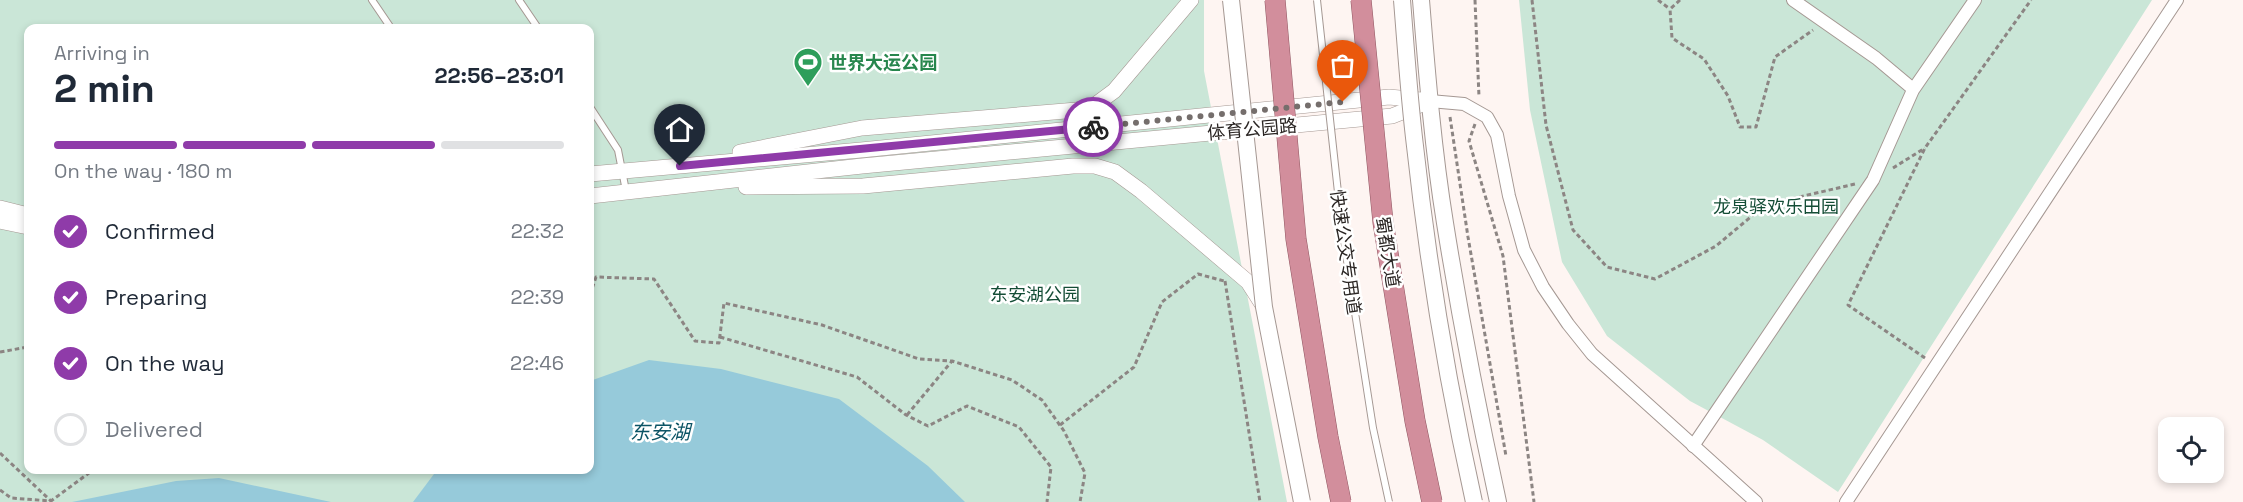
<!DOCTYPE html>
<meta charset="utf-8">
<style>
:root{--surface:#fff;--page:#f6f6f7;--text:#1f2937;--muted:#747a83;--line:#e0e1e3;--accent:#8f3ba9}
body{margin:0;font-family:"Space Grotesk","Noto Sans SC",sans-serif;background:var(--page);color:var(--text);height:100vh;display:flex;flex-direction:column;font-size:22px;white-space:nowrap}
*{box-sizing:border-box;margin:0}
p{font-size:20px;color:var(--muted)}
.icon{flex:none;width:33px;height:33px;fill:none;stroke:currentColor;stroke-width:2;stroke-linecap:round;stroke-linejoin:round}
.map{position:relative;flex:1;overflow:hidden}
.panel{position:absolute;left:24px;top:24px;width:570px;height:450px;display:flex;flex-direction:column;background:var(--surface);border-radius:12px;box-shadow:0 3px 9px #0003}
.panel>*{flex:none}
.fabs{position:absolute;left:2158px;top:417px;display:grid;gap:12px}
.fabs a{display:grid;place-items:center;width:66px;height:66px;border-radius:12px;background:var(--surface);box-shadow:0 3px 9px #0003;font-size:30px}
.pin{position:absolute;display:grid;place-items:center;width:51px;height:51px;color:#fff;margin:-62px -26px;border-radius:50% 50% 50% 0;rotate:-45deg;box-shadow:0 0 6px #0007}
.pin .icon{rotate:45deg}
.courier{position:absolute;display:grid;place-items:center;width:60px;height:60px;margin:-30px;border:4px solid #8f3ba9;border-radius:50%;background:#fff;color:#222;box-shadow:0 2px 8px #0007}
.summary em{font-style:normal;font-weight:700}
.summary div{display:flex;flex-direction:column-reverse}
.summary{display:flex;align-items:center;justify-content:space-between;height:102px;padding:0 30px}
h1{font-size:39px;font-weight:700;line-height:45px}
.bar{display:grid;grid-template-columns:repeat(4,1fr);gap:9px 6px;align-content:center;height:72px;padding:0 30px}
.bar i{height:8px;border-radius:4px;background:var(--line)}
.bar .selected{background:var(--accent)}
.bar p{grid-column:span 4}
ol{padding:0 30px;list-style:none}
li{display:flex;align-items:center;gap:18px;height:66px}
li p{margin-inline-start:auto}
li .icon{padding:6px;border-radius:50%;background:var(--accent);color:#fff;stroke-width:4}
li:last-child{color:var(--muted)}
li i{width:33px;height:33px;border:3px solid var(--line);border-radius:50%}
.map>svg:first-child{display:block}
.green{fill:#cae6d7;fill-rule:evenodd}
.water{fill:#96cada}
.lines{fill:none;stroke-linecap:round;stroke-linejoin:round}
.service-casing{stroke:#a59893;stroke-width:8}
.minor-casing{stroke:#a59893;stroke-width:14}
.tertiary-casing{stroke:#a59893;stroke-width:16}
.secondary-casing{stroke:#a59893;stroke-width:18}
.path{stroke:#8c8583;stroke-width:3;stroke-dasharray:4.5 3;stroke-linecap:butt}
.service{stroke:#fff;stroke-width:6}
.minor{stroke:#fff;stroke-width:12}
.tertiary{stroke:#fff;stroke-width:15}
.secondary{stroke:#fff;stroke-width:16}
.service-bridge-casing{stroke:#a59893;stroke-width:8;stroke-linecap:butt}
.secondary-bridge-casing{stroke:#a59893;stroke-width:18;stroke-linecap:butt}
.trunk-bridge-casing{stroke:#905762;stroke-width:21;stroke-linecap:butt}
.service-bridge{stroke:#fff;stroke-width:6}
.secondary-bridge{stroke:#fff;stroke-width:16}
.trunk-bridge{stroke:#d28e9c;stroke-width:20}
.done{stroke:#756e6c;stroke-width:6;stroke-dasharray:0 10.8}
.route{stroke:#8f3ba9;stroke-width:8}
.labels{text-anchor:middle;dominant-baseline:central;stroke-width:5;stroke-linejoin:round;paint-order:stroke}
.leisure-label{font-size:18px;font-weight:bold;fill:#27864d;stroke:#fff;text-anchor:start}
.street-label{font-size:18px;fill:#2b2624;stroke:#fff}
.park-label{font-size:18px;fill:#144d36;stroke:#fff}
.water-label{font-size:20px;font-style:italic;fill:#0c5465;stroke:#fff}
</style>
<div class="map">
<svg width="2243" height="502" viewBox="0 0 2243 502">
<rect width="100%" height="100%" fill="#fef5f2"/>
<!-- green -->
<g class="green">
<path d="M0,0H1204V71L1287,502H0ZM28,28H590V470H28Z"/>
<polygon points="1519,0 2152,0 1838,492 1763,440 1690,401 1607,336 1562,262 1530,110"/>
</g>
<!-- water -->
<g class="water">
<polygon points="649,360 721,369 839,399 928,466 965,502 413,502 437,470 590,470 590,381"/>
<polygon points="219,478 331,502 72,502 176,481"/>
</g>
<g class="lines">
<!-- service casing -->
<g class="service-casing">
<g id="service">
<polyline points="372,0 391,28"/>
<polyline points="519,0 538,28"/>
<polyline points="590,107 618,150 626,191"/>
</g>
</g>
<!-- minor casing -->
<g class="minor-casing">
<g id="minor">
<polyline points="1793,0 1876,58 1913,89"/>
<polyline points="1430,101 1464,104 1487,117 1497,135 1509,196 1524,250 1543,287 1568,324 1592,354 1756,502"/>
<polyline points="1693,446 1873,180 1913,90 1975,0"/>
<polyline points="1846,502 2177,0"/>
</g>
</g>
<!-- tertiary casing -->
<g class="tertiary-casing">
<g id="tertiary">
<polyline points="740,152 862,128 1077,110 1095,105 1114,91 1191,0"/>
<polyline points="590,174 861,150 1389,97 1421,100"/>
<polyline points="746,187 863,186 1073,166 1095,166 1115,172 1141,191 1248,282 1264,307"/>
<polyline points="590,196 862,166 1392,116 1430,101"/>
<polyline points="0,208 28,215"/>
<polyline points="0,221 28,227"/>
</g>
</g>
<!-- secondary casing -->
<g class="secondary-casing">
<path id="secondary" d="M1421,0C1427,74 1433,149 1445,223C1460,317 1478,410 1498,502"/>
</g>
<!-- path -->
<g class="path">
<polyline points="1475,0 1479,97"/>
<polyline points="1532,0 1546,125 1573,230 1607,267 1655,279 1716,246 1765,205 1855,184"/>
<polyline points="1658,0 1670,9"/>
<polyline points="1680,0 1670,9 1672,38 1704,59 1728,96 1740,127 1756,127 1775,57 1813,30"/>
<polyline points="1450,117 1468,237 1506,456"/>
<polyline points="1475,124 1469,141 1503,256 1534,502"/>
<polyline points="1893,168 1925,148"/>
<polyline points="1225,281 1260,502"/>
<polyline points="590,295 596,277 654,279 695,341 719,343 724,303 822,325 919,359 952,361 1012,380 1042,400 1064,431 1085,473 1080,502"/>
<polyline points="720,337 857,377 906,415 928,426 967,406 1019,427 1051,467 1047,502"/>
<polyline points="0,352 28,347"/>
<polyline points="1925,358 1848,305 1925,148 2031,0"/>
<polyline points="907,415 952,361"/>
<polyline points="1060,425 1134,367 1162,302 1198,274 1224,281"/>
<polyline points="0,453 51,501"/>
<polyline points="0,490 11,498 51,501 93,470"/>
</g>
<!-- service -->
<use href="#service" class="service"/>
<!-- minor -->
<use href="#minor" class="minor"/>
<!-- tertiary -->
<use href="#tertiary" class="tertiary"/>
<!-- secondary -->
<use href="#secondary" class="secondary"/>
<!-- service-bridge casing -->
<g class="service-bridge-casing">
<polyline id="service-bridge" points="1317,0 1342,229 1373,428 1389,502"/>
</g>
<!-- secondary-bridge casing -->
<g class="secondary-bridge-casing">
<g id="secondary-bridge">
<polyline points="1231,0 1264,307 1302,502"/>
<path d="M1402,0C1406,49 1409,97 1415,146C1428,265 1448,385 1474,502"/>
</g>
</g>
<!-- trunk-bridge casing -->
<g class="trunk-bridge-casing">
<g id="trunk-bridge">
<polyline points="1275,0 1296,239 1328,437 1341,502"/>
<polyline points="1361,0 1383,222 1415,421 1432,502"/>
</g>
</g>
<!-- service-bridge -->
<use href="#service-bridge" class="service-bridge"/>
<!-- secondary-bridge -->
<use href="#secondary-bridge" class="secondary-bridge"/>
<!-- trunk-bridge -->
<use href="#trunk-bridge" class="trunk-bridge"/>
</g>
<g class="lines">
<!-- done -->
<polyline class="done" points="1093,127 1343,102"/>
<!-- route -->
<polyline class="route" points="680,166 1093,127"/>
</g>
<!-- icons -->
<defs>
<g id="stadium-pin" transform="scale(1.5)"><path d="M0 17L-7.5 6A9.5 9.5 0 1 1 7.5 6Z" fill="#2e9e5b" stroke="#fff"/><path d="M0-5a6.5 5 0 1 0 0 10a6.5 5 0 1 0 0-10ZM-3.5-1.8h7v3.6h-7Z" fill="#fff"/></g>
</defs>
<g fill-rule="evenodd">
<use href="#stadium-pin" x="808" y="62"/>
</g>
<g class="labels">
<!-- leisure labels -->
<g class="leisure-label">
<text x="829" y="62">世界大运公园</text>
</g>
<!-- street labels -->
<g class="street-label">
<text transform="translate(1252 129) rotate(-5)">体育公园路</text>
<text transform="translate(1346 252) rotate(82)">快速公交专用道</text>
<text transform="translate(1388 252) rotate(81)">蜀都大道</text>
</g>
<!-- park labels -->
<g class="park-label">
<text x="1776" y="206">龙泉驿欢乐田园</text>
<text x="1035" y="294">东安湖公园</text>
</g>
<!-- water labels -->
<g class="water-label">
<text x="660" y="432">东安湖</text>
</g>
</g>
</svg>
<div class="fabs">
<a><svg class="icon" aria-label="locate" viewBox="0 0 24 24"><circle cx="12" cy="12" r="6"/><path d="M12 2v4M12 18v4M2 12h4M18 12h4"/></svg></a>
</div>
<div class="pin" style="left:1343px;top:102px;background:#ea580c"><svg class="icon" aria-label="bag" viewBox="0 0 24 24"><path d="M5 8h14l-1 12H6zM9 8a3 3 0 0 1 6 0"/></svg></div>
<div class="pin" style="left:680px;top:166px;background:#1f2937"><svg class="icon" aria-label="home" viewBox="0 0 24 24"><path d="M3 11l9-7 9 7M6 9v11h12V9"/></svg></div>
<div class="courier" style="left:1093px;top:127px"><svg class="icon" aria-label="bike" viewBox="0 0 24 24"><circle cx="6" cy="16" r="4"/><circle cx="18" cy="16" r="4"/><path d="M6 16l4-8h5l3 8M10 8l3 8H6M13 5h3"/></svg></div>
<section class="panel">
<div class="summary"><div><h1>2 min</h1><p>Arriving in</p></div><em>22:56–23:01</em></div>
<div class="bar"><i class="selected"></i><i class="selected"></i><i class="selected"></i><i></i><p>On the way · 180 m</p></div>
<ol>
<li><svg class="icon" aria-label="check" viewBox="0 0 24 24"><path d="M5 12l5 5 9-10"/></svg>Confirmed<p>22:32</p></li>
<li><svg class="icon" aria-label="check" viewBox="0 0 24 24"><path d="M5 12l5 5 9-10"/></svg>Preparing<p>22:39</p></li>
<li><svg class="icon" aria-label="check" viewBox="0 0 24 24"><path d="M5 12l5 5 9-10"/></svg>On the way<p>22:46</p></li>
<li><i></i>Delivered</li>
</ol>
</section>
</div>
